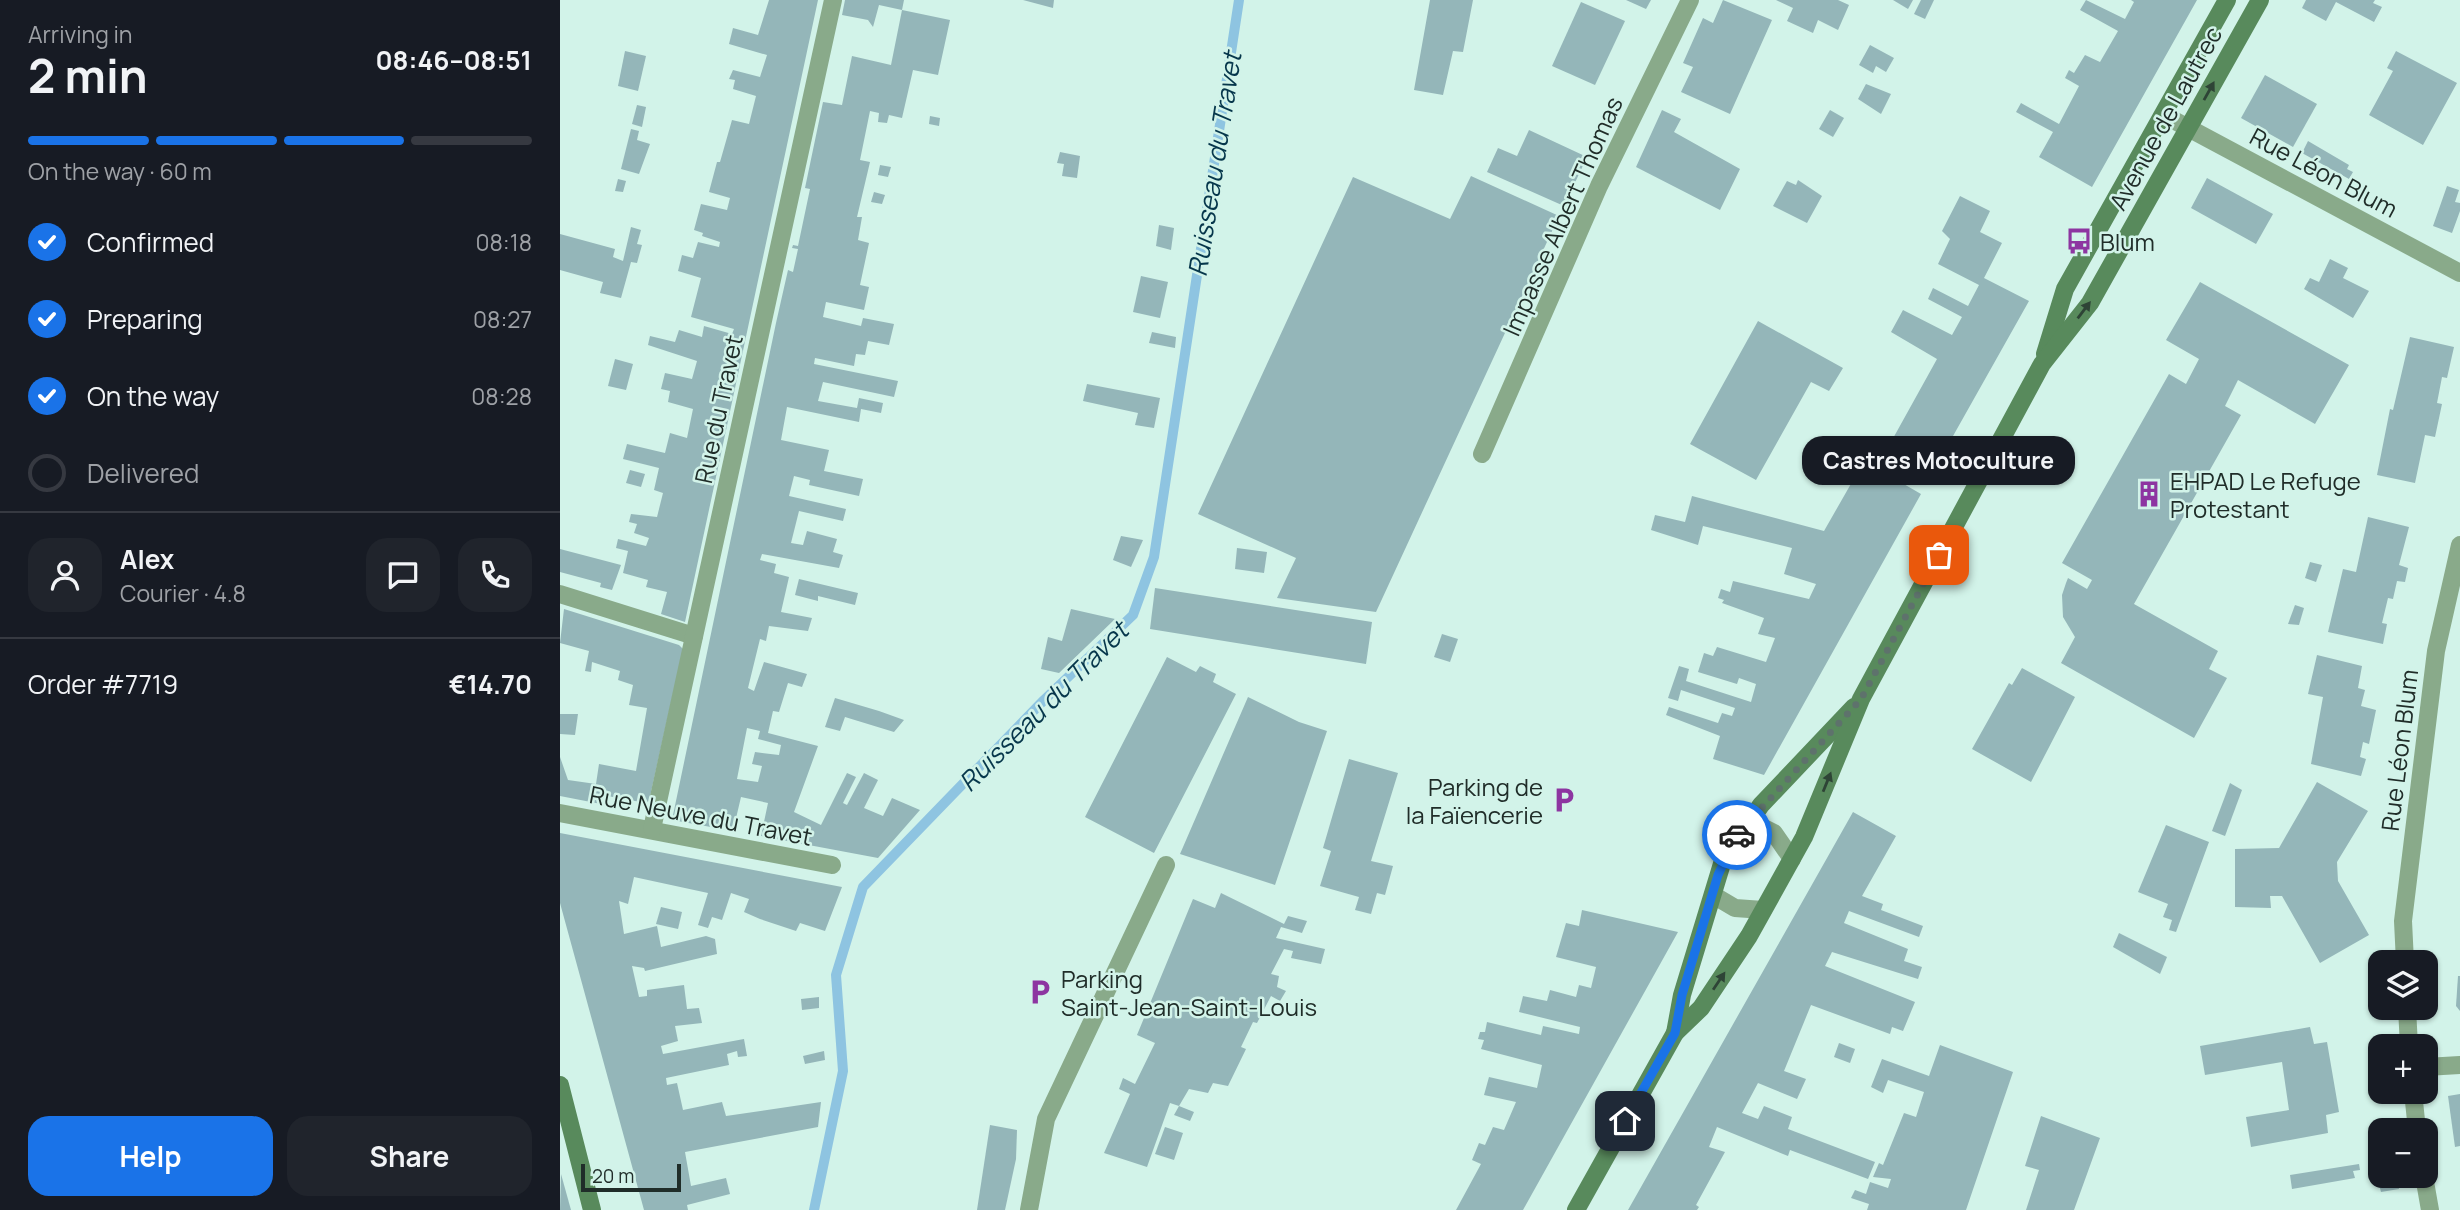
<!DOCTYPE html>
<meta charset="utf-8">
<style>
:root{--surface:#171b24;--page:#20242c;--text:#f1f3f6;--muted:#9ea1a6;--line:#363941;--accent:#1a73e8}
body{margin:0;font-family:Manrope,sans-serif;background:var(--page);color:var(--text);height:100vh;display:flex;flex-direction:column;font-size:26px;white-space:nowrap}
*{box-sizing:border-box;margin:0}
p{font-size:23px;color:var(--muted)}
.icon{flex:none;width:38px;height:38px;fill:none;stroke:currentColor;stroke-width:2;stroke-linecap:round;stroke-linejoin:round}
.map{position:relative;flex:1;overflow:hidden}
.sheet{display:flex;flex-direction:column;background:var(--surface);width:560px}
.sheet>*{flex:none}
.buttons{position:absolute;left:1808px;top:950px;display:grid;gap:14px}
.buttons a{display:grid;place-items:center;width:70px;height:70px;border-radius:14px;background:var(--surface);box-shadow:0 2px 5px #0004;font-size:35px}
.scale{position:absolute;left:21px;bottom:18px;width:100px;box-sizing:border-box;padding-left:7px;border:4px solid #202d29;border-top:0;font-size:19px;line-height:24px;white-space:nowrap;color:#202d29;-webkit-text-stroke:5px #d2f3e9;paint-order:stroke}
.pin{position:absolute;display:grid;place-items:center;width:60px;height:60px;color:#fff;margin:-30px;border-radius:14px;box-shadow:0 4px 10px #0006}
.courier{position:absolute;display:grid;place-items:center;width:70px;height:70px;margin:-35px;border:5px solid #1a73e8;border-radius:50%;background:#fff;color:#222;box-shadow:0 2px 9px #0007}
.bubble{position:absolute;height:49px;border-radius:21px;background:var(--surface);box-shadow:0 2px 5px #0004;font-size:23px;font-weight:700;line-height:49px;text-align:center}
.head em{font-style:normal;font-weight:700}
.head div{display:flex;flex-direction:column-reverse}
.head{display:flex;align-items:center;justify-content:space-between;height:119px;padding:0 28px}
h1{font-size:46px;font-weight:700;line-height:52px}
.bar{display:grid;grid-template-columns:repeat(4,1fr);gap:10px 7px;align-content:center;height:84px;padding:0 28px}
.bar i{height:9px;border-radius:5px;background:var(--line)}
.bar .selected{background:var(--accent)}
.bar p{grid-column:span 4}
.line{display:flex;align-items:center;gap:18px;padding:0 28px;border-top:2px solid var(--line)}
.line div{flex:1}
.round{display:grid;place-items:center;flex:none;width:74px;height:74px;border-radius:21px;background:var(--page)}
ol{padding:0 28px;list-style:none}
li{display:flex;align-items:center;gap:21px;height:77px}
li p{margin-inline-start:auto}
li .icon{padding:7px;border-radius:50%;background:var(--accent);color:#fff;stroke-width:4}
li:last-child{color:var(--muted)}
li i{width:38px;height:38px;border:4px solid var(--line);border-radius:50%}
.button{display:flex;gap:14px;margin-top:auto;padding:14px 28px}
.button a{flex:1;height:80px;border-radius:21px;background:var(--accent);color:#fff;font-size:28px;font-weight:700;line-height:80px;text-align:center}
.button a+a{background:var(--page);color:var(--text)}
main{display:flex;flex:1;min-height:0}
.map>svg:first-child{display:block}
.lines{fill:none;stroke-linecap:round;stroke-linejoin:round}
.stream{stroke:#8ec4e1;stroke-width:10}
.building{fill:#94b6b9;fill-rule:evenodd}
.lane{stroke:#89aa8a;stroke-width:18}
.street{stroke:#89aa8a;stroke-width:18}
.secondary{stroke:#588a5c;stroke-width:18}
.oneway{fill:#2e4436}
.done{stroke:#5e726c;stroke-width:7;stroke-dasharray:0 12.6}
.route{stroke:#1a73e8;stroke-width:9}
.labels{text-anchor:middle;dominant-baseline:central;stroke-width:5;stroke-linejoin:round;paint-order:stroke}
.street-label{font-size:24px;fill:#202d29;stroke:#d2f3e9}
.poi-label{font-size:24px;fill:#202d29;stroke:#d2f3e9;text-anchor:start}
.water-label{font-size:26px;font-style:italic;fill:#06364b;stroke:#d2f3e9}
</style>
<main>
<section class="sheet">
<div class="head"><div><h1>2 min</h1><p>Arriving in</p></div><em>08:46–08:51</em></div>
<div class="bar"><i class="selected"></i><i class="selected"></i><i class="selected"></i><i></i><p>On the way · 60 m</p></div>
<ol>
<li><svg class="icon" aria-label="check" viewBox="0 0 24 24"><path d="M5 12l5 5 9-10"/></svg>Confirmed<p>08:18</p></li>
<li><svg class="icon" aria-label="check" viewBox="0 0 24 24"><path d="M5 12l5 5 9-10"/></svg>Preparing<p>08:27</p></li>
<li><svg class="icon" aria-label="check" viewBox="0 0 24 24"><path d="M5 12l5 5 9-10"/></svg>On the way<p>08:28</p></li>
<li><i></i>Delivered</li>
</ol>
<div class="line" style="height:126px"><a class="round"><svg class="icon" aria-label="person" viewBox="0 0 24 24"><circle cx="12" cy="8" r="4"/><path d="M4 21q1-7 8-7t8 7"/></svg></a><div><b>Alex</b><p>Courier · 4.8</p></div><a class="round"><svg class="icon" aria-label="chat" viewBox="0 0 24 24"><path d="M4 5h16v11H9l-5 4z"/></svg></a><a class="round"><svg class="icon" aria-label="phone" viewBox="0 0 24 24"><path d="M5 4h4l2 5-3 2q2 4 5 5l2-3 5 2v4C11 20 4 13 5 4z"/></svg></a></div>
<div class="line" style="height:91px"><div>Order #7719</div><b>€14.70</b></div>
<div class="button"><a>Help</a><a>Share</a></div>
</section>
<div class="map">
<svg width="1900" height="1210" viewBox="0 0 1900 1210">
<rect width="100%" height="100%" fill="#d2f3e9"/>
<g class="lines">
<!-- stream -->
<polyline class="stream" points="254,1210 283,1071 276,975 303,887 484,700 573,615 594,557 679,0"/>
</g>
<!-- building -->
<g class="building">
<polygon points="209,0 258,0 125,622 101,614 107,592 86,587 88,580 63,573 68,551 56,548 58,539 86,546 89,538 74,533 77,524 69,522 71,514 97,517 103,493 94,490 99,468 63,459 67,444 105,453 110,433 127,438 133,409 108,402 110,391 101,389 105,373 132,379 137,361 88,345 90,336 115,342 119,330 142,337 144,326 172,334 174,329 131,317 141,278 118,271 122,255 133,258 138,242 159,247 160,242 142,236 143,233 134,230 141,204 167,210 170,198 149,192 157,162 160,162 172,120 189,124 196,96 173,89 175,80 169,79 173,70 200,77 207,55 169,44 173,28 198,35"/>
<polygon points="285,0 344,0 342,10 319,5 313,27 308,20 282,15"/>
<polygon points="463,0 494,0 493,8"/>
<polygon points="870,0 913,0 903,52 893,51 883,95 854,90"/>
<polygon points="1066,0 1091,0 1086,9"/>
<polygon points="1163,0 1212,20 1170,114 1121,92 1133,67 1123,63 1143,18 1153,23"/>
<polygon points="1216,0 1278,0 1289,5 1278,30 1258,20 1253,33 1227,21 1233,8"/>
<polygon points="1333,0 1353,0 1348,9"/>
<polygon points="1361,0 1374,0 1365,19 1354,14"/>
<polygon points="1526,0 1565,19 1574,2 1571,0 1637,0 1532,187 1479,157 1493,132 1456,112 1461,103 1499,124 1519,86 1505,78 1509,70 1514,73 1525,55 1540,62 1558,31 1520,10"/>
<polygon points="1746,0 1815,0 1813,3 1822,7 1814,22 1776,2 1766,21 1742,8"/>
<polygon points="1021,2 1065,21 1035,85 992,66"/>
<path d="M342,10L390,20L378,75L353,70L342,118L329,115L327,123L318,122L319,113L310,111L300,160L310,162L297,217H302L298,240L309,243L300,285L309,287L304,310L266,302L263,317L301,326L303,318L334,324L329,345L308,341L305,355L296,354L294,366L255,358L254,364L338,381L334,397L263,382L258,401L297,408L299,398L323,403L321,413L301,409L299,422L227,407L221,440L269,450L264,471L303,479L299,496L249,485L250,480L234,476L229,496L286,509L283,521L239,511L231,543L243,545L247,531L277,539L273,552L283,555L279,568L202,554L200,560L216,564L214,573L229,577L221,612L252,618L248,631L209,626L206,641L200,639L188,688L194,691L204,662L247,674L242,687L228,683L219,712L213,711L208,733L258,746L234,812L261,825L287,773L296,777L283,803L287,805L304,773L318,780L304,808L323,816L332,798L360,810L318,858L201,836L208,803L181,797L173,831L112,820L216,323L228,270L233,272L238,249L232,248L233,245L238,246L250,189L245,188L263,102L282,105L292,56L331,65ZM187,728L200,731L198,739L221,745L219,755L195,752L192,764L202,766L198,782L177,779Z"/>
<polygon points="1310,45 1334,58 1326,72 1316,66 1313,73 1299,65"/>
<polygon points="65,51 86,56 78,91 58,86"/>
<polygon points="1836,51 1897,83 1863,145 1809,115 1833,71 1827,68"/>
<polygon points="1705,75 1757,104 1733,147 1681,118"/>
<polygon points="1306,84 1331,94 1321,114 1298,99"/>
<polygon points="77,105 86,107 82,127 72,124"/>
<polygon points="1102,110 1121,119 1114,132 1180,169 1160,210 1076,167"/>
<polygon points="1270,110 1284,118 1273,137 1259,129"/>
<polygon points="370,116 380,118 379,126 369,124"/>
<polygon points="71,129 79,131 77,140 90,144 79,174 61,169"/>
<polygon points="969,130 1027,157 1004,206 927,172 938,148 957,156"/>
<polygon points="1748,141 1789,165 1787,169 1793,172 1789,179 1742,153"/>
<polygon points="500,152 520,156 517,178 502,176 504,164 497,163"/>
<polygon points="320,165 331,167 328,177 318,175"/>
<polygon points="911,176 999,216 816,612 717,598 736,558 638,514 793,177 890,219"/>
<polygon points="1647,178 1713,214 1696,244 1631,208"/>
<polygon points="58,179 66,181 63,192 55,191"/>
<polygon points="1238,180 1262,196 1247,223 1213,206 1227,181 1236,185"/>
<polygon points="1887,186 1899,190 1895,202 1900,203 1900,211 1892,233 1873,226"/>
<polygon points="314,192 325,195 322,204 311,202"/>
<polygon points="1400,196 1430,211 1420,232 1442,243 1424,278 1469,301 1375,468 1331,442 1377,359 1331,332 1343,310 1392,335 1402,317 1368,299 1373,288 1408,306 1419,285 1378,264 1390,239 1382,231"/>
<polygon points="599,225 614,228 611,250 596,246"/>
<polygon points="71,227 81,230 77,244 82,245 77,263 71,262 61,298 40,293 43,282 0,270 0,234 55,249 53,257 63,261"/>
<polygon points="1770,259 1788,268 1783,278 1809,291 1793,318 1744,289 1750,278 1759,282"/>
<polygon points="581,276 608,282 600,318 573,312"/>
<polygon points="1640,282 1789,365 1755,424 1678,380 1665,406 1681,415 1574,604 1658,651 1649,669 1667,678 1634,738 1501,663 1515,637 1503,617 1502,595 1506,583 1508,578 1527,589 1532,580 1502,563 1609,374 1626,384 1639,359 1606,340"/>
<polygon points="1198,321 1283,368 1269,391 1251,382 1196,480 1130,444"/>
<polygon points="592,332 616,337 615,348 589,343"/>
<polygon points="1850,337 1894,347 1887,378 1882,377 1877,403 1882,404 1875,437 1865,435 1855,483 1817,475 1830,409 1833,410"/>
<polygon points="55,359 73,364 66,390 48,386"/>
<polygon points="527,384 600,398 594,428 575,425 578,413 523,401"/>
<polygon points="1304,461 1361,494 1204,775 1153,759 1160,736 1106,715 1109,707 1158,723 1162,713 1172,716 1175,708 1121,690 1118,701 1108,698 1119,666 1129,669 1126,681 1191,702 1196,684 1179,678 1177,684 1138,672 1144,653 1153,656 1157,647 1206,662 1215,638 1198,634 1204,618 1162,603 1164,600 1158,598 1161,589 1170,592 1173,581 1249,599 1256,584 1224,574 1232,548 1143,526 1138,545 1091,530 1095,515 1125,522 1132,496 1264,531"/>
<polygon points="70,470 85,474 81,487 66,483"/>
<polygon points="1808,517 1849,527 1839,565 1848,568 1845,582 1837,581 1833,599 1828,598 1822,623 1827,624 1823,644 1768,632 1783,569 1796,572"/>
<polygon points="561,536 583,540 571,567 553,560"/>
<polygon points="677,548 707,552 704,573 675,569"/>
<polygon points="0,549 61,565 52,590 40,587 41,583 0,572"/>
<polygon points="1750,562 1762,565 1756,582 1745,578"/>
<polygon points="239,579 298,593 295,605 258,596 258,601 235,595"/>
<polygon points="595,588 812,622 806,664 590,629"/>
<polygon points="1735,605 1744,608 1739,625 1728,624"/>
<polygon points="4,609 119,645 123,649 89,801 86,803 42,795 41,804 0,796 0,757 8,780 36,784 39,764 76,771 87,708 69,705 73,685 58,680 60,671 32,662 31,672 25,671 29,651 0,643"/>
<polygon points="511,609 555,619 499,673 481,669 488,637 502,641"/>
<polygon points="882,634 898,639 890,662 874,657"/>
<polygon points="1757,655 1802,666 1798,688 1805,690 1801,706 1816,710 1809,744 1803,742 1800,757 1806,759 1801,776 1751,764 1763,697 1748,694"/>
<polygon points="607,657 636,672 640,666 656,674 653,682 676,694 594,853 525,817"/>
<polygon points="1462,668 1515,697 1471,782 1412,749 1449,683 1452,685"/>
<polygon points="688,697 739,722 767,731 715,885 620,854"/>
<polygon points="275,698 319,711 344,720 334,732 285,717 280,731 265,727"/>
<polygon points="0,714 18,714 15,735 0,734"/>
<polygon points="789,759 838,773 811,861 833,866 825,895 817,893 811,914 795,910 799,897 760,886 771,851 763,848"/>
<polygon points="1757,782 1808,811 1777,862 1778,881 1809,935 1760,963 1722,896 1710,896 1711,908 1675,907 1675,849 1719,848"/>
<polygon points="1670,783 1682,790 1665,836 1652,831"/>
<polygon points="1293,812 1336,836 1302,896 1323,904 1321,910 1363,926 1359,937 1289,911 1284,923 1348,949 1344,961 1362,967 1358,979 1272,952 1265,966 1355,1002 1343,1031 1332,1027 1330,1034 1251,1005 1224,1071 1246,1079 1237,1099 1198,1083 1182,1113 1198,1119 1204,1106 1232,1117 1228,1129 1315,1162 1308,1179 1230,1150 1228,1156 1157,1127 1149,1147 1165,1152 1136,1205 1139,1207 1137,1210 1068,1210"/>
<polygon points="1606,825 1649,842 1616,932 1609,930 1612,920 1603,917 1608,904 1578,892"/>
<polygon points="0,833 282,887 265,931 240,923 236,931 200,919 184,912 189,899 171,893 162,920 152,917 148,928 138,925 148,893 74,877 68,904 59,901 64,934 97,926 101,947 146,936 155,939 157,954 85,971 84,968 72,966 79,997 87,996 87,990 124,985 127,1009 139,1008 142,1023 115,1026 118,1041 101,1046 103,1054 184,1039 187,1056 178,1057 177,1051 167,1054 169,1065 106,1078 107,1085 117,1083 123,1110 162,1102 166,1116 261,1102 258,1127 125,1152 131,1186 166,1178 170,1194 127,1205 128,1210 84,1210 0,903"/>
<polygon points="661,893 724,924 728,916 747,921 742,933 721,927 716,938 765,949 761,964 731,958 733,951 724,949 711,974 719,976 717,987 726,991 720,1001 711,996 697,1023 693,1022 681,1047 686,1049 668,1086 653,1083 648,1093 629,1089 619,1106 634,1112 630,1121 614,1115 619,1106 610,1103 587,1167 544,1153 570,1094 559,1089 563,1078 575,1084 595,1043 577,1035 633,899 655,908"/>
<polygon points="101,907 122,912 118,929 96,924"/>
<polygon points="1022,910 1118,932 963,1210 896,1210 921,1164 912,1160 919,1143 925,1145 933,1127 944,1130 956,1102 924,1095 929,1077 977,1088 982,1065 921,1049 924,1040 918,1039 920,1032 925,1032 927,1022 981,1035 983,1026 1019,1034 1020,1027 959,1012 963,996 987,1001 990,990 1016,997 1019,985 1031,988 1036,967 996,957 1006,923 1019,926"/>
<polygon points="1559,933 1607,957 1600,974 1553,947"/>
<polygon points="1898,976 1900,976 1900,1011 1896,1006"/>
<polygon points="259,997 259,1008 242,1010 241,999"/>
<polygon points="1750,1027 1754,1044 1767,1042 1779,1112 1766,1115 1768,1133 1691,1147 1686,1117 1729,1110 1722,1062 1645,1075 1640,1046"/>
<polygon points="1279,1043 1295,1049 1290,1063 1274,1057"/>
<polygon points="1380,1045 1453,1072 1406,1210 1307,1210 1309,1204 1291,1198 1295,1190 1306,1194 1310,1182 1328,1188 1331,1179 1313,1177 1319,1163 1323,1165 1344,1113 1356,1117 1364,1092 1328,1080 1323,1093 1311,1087 1322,1059 1369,1076"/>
<polygon points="264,1051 265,1060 245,1064 243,1056"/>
<polygon points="1900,1094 1900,1146 1895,1147 1888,1096"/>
<polygon points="1481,1116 1540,1138 1514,1210 1466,1210 1479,1170 1465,1166"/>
<polygon points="430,1125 457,1130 456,1159 445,1210 417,1210"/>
<polygon points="605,1127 623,1133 614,1160 595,1154"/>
<polygon points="1820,1160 1820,1176 1837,1176 1839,1189 1821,1192 1813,1161"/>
<polygon points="1799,1164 1800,1170 1793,1171 1795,1178 1732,1189 1730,1175"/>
<polygon points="1,1174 11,1210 0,1210"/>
</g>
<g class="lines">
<!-- lane -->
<g class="lane">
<polyline points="1188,820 1214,833 1232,859"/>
<polyline points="1153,895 1175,908 1203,910"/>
<polyline points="1866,1067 1900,1065"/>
</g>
<!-- street -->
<g class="street">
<polyline points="1604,115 1900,273"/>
<polyline points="922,454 1039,186 1130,0"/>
<polyline points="0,594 134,636"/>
<polyline points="0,813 272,865"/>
<polyline points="92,829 273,0"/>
<polyline points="1845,962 1843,921 1876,651 1900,545"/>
<polyline points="1847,1008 1849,1046"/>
<polyline points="1853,1092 1857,1130"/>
<polyline points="1864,1176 1870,1210"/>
<polyline points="469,1210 486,1119 606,865"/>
</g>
<!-- secondary -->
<g class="secondary">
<polyline points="1485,354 1505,289 1667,0"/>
<polyline points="1115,1033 1122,995 1164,857 1201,805 1294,707"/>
<polyline points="0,1085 32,1210"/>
<polyline points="1016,1210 1115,1033 1141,1008 1189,936 1244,837 1301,699 1482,364 1530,303 1700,0"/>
</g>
</g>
<!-- one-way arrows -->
<defs><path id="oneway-solid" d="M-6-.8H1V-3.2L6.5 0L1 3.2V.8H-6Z" transform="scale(1.75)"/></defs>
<g class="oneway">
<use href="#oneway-solid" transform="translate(1649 91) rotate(-61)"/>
<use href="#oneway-solid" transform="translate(1524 310) rotate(-53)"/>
<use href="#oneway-solid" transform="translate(1267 782) rotate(-68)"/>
<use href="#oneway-solid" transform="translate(1159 981) rotate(-56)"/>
</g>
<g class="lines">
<!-- done -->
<polyline class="done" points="1177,835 1301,699 1379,555"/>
<!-- route -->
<polyline class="route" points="1065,1121 1115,1033 1122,995 1158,875 1177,835"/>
</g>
<!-- icons -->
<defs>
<g id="bus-bare" transform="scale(2.1)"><path d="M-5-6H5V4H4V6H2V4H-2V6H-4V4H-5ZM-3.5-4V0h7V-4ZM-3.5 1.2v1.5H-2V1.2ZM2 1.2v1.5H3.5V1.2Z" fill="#8d35a1" stroke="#d2f3e9" stroke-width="2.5" paint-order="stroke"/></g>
<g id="building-bare" transform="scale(2.1)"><path d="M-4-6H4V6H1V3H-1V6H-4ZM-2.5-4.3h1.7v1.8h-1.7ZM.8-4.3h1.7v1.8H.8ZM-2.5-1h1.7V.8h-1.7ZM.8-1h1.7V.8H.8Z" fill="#8d35a1" stroke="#d2f3e9" stroke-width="2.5" paint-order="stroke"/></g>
<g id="parking-bare" transform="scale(2.1)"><path d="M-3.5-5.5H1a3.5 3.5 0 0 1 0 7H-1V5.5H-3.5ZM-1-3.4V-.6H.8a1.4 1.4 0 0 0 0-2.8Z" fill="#8d35a1" stroke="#d2f3e9" stroke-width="2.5" paint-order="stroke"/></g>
</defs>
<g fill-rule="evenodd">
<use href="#bus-bare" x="1519" y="241"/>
<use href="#building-bare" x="1589" y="494"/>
<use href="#parking-bare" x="1004" y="800"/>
<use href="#parking-bare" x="480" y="992"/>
</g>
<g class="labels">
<!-- street labels -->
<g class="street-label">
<text transform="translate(1605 118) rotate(-61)">Avenue de Lautrec</text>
<text transform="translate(1764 172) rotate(28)">Rue Léon Blum</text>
<text transform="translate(1002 216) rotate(-66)">Impasse Albert Thomas</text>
<text transform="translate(158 409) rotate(-78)">Rue du Travet</text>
<text transform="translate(1839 750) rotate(-83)">Rue Léon Blum</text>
<text transform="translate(141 815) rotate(11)">Rue Neuve du Travet</text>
</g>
<!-- poi labels -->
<g class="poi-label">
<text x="1540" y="241">Blum</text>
<text x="1610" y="480">EHPAD Le Refuge<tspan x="1610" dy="28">Protestant</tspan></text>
<text x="983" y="786" text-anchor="end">Parking de<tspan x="983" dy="28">la Faïencerie</tspan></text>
<text x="501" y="978">Parking<tspan x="501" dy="28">Saint-Jean-Saint-Louis</tspan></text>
</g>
<!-- water labels -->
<g class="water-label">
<text transform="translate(654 164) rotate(-81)">Ruisseau du Travet</text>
<text transform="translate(483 706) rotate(-45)">Ruisseau du Travet</text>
</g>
</g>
</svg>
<div class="buttons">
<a><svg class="icon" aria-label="layers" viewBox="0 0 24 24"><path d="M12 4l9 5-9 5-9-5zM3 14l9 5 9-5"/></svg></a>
<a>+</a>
<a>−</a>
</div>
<div class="scale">20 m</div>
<div class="pin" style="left:1379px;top:555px;background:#ea580c"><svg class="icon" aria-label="bag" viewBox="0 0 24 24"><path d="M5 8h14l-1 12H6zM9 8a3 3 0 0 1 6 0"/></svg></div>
<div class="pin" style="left:1065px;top:1121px;background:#1f2937"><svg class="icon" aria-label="home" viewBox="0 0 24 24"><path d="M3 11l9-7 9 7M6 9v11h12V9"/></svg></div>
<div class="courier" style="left:1177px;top:835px"><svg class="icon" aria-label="car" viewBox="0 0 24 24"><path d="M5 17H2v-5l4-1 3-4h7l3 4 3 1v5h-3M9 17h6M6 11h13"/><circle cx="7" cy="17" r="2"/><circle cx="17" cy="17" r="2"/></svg></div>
<div class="bubble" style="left:1242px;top:436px;width:273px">Castres Motoculture</div>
</div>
</main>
